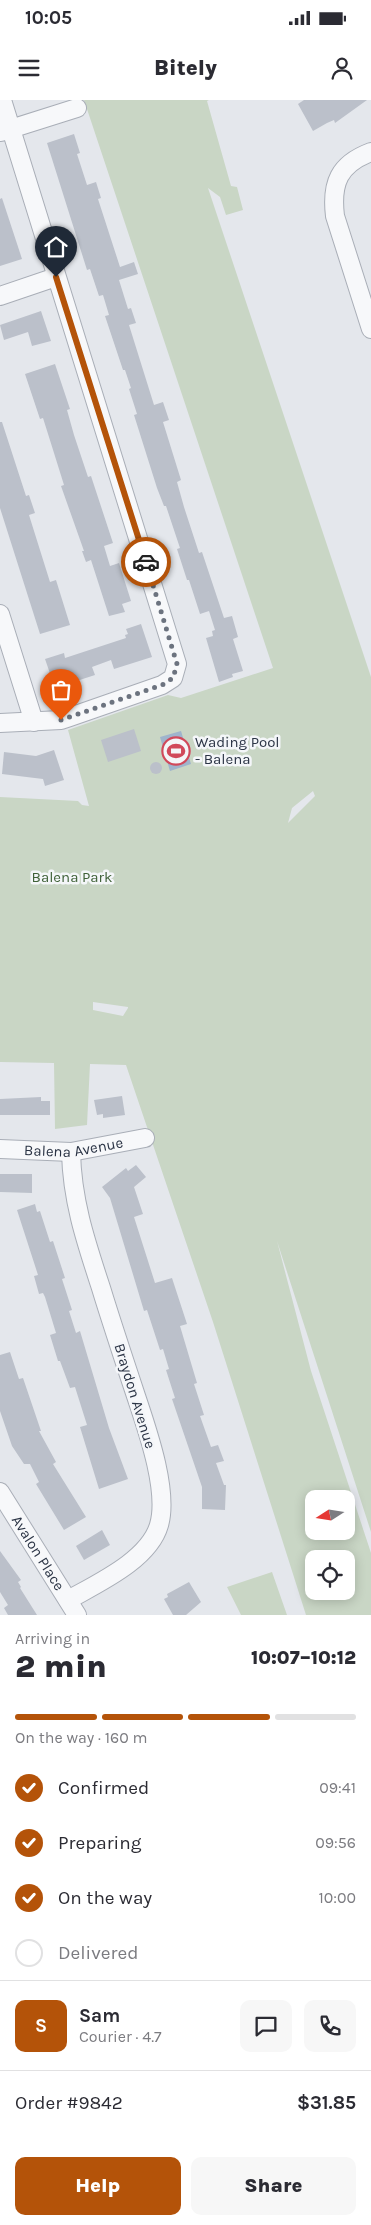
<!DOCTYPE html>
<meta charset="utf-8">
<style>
:root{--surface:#fff;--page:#f7f7f7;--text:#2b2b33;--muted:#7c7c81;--line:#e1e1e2;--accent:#b45309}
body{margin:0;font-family:Karla,sans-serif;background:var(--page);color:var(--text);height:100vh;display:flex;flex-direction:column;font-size:19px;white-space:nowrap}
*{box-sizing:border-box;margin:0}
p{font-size:16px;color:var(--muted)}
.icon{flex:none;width:28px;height:28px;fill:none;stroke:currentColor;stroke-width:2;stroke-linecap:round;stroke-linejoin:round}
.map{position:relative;height:1515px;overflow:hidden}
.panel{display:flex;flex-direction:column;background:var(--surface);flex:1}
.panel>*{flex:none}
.needle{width:32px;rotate:258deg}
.controls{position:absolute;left:305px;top:1390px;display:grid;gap:10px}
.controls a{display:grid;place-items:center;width:50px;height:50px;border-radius:10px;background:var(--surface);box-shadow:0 2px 12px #0003;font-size:25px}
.pin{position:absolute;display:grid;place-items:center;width:42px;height:42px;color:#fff;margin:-51px -21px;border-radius:50% 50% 50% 0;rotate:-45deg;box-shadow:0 0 5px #0007}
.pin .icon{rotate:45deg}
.courier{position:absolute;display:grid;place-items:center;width:50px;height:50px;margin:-25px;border:4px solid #b45309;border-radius:50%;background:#fff;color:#222;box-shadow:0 1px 6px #0007}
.head em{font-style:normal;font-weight:800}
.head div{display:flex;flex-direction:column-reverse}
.head{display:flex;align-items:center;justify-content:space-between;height:85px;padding:0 15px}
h1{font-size:32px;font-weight:800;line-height:38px}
.bar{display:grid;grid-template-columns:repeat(4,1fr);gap:8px 5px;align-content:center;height:60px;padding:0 15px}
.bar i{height:6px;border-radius:4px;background:var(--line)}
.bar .selected{background:var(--accent)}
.bar p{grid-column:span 4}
.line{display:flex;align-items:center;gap:12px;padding:0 15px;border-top:1px solid var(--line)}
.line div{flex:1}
.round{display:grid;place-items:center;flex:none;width:52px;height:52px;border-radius:10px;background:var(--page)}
ol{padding:0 15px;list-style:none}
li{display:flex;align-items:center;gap:15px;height:55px}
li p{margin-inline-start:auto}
li .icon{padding:5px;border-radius:50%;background:var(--accent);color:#fff;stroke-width:4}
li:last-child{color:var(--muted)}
li i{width:28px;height:28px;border:2px solid var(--line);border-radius:50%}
.button{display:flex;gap:10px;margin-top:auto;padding:10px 15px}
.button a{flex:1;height:58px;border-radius:10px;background:var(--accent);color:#fff;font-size:20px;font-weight:800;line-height:58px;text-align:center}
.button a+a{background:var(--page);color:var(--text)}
.status{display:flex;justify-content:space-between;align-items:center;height:35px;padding:0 25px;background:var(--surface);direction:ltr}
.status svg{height:14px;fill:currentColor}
header{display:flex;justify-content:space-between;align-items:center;height:65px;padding:0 15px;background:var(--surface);font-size:22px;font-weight:800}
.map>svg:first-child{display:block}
.green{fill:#c9d6c5;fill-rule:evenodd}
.water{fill:#9fb4cc}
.building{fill:#bbc0ca}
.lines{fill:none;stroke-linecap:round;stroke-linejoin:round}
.minor-casing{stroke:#a9aeb7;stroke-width:20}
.minor{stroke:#f7f8fa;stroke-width:18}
.done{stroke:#6c737f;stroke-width:5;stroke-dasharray:0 9}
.route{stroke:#b45309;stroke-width:6}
.labels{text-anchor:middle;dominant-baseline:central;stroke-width:5;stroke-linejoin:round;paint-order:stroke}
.poi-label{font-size:15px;fill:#2b3445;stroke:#f4f6f9;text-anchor:start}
.park-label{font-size:15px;fill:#3f6138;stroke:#f4f6f9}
.street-label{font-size:15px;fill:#2b3445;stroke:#f4f6f9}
</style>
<div class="status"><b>10:05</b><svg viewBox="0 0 49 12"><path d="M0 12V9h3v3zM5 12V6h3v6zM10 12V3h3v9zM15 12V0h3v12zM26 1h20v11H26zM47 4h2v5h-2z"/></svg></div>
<header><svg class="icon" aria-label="menu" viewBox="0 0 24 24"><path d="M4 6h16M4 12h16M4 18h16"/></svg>Bitely<svg class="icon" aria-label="person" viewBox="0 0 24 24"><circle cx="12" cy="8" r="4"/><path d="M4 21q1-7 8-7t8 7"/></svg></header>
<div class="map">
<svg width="371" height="1515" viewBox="0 0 371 1515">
<rect width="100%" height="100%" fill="#e4e7ec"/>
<!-- green -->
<g class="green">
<path d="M84,0H209L207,1L231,86L237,87L243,110L226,115L220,97L208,88L371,577V1432L277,1141L311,1271L371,1453V1515H306L213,1222L126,965L90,964L87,1025L55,1029L54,963L0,962V697L78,701L82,705L89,706L68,630L168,595L181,598L273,568ZM313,691L315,696L288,723L292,708ZM93,902L128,907V908L123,916L93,910ZM314,1399H346V1431H314ZM314,1459H346V1491H314Z"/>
<polygon points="272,1472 287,1515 241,1515 227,1487"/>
</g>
<!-- water -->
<polygon class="water" points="181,631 191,664 170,671 160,637"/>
<!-- building -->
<g class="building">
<polygon points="304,0 367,0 335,23 334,20 327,23 313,31 298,4"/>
<polygon points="74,34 80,53 77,54 87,85 96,82 101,98 98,99 120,167 134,162 138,174 119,180 128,209 131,208 136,223 129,225 154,305 163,302 169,320 163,322 181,380 177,382 184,407 199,453 202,452 224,518 232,516 238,537 233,539 243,571 232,574 233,577 219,582 206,538 213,536 212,531 215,530 209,511 200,514 189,480 187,480 177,449 180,448 166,406 164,406 157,388 134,315 137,314 129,289 131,288 125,270 123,270 105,216 109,215 103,195 99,196 90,169 87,170 47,43"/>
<polygon points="2,98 22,159 0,166 0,99"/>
<polygon points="41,211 51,241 32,246 28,232 4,240 0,225"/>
<polygon points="55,264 70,309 67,310 74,335 88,377 91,376 113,443 104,446 110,466 119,463 131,501 122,504 125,512 109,516 91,460 86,462 82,451 84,451 61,386 64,385 54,353 43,318 40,319 25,274"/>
<polygon points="0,322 2,322 26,396 29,395 35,413 29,415 50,482 56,480 70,525 40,534 0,408"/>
<polygon points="141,524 152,557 114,569 111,560 92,567 95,575 55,588 45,559 64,553 65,558 126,538 125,535 128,534 126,529"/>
<polygon points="134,629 141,651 108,662 101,640"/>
<polygon points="54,650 64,680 45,686 43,679 2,674 4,652 36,656"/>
<circle cx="156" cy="668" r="6"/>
<polygon points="122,996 125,1015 103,1018 103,1014 97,1015 94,1000"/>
<polygon points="41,997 41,1001 50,1001 50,1015 0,1015 0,999"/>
<polygon points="136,1065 146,1077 134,1087 143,1114 134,1117 155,1183 172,1178 187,1224 180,1226 197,1283 194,1284 204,1315 200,1316 211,1347 218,1345 224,1361 216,1363 224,1385 226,1385 225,1410 202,1409 202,1387 172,1299 175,1298 166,1270 169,1269 163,1249 160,1250 147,1210 144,1211 110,1098 102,1087 126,1068 128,1071"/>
<polygon points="0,1074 32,1074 32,1093 0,1092"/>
<polygon points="35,1104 37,1112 40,1111 50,1142 53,1141 65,1178 62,1179 72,1210 69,1211 76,1233 80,1231 109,1328 128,1379 99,1389 80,1327 87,1325 75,1287 70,1288 60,1261 58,1261 50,1235 56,1233 45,1197 43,1193 39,1194 34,1176 38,1175 17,1110"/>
<polygon points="10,1252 19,1279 23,1278 41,1331 39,1331 56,1362 53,1364 86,1417 64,1430 36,1384 39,1382 30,1364 24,1364 12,1346 0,1311 0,1255"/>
<polygon points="102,1430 110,1445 84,1460 76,1446"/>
<polygon points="0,1451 21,1480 18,1482 21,1487 20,1488 37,1515 8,1515 4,1508 8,1505 0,1492"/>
<polygon points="189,1482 201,1502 186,1515 173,1515 164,1499 168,1497 167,1494"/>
</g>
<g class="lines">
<!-- minor casing -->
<g class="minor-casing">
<g id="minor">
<polyline points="1,32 77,8"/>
<path d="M371,52C339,64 331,83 335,116L371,229"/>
<polyline points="0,196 56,177"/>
<polyline points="0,514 34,622"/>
<polyline points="0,623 61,620 70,617 162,585 173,578 177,564 2,0"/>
<path id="s1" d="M0,1049L71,1052L145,1038"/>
<path id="s2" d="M0,1392L77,1515"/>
<path d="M68,1500C98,1483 149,1460 159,1425C169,1391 147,1329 136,1296C124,1260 112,1224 101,1188C86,1142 72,1101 71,1052"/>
</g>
</g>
<!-- minor -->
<use href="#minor" class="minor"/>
</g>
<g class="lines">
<!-- done -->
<polyline class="done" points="61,620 162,585 173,578 177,564 146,462"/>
<!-- route -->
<polyline class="route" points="56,177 146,462"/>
</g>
<!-- icons -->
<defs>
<g id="stadium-ring" transform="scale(1.4375)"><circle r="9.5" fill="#f4f6f9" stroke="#d1495b" stroke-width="1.5"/><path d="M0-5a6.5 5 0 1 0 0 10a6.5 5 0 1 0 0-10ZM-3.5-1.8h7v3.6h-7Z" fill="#d1495b"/></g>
</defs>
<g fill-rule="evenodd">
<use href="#stadium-ring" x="176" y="651"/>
</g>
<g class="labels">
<!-- poi labels -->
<g class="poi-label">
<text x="195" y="642">Wading Pool<tspan x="195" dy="17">- Balena</tspan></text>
</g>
<!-- park labels -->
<g class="park-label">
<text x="72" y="777">Balena Park</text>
</g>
<!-- street labels -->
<g class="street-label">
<text stroke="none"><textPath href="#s1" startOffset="74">Balena Avenue</textPath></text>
<text transform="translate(135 1296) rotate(73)">Braydon Avenue</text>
<text stroke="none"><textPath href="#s2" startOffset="72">Avalon Place</textPath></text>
</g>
</g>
</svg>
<div class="controls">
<a><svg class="needle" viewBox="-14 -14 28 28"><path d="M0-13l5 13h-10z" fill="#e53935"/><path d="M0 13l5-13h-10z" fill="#7c7c81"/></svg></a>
<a><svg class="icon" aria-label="locate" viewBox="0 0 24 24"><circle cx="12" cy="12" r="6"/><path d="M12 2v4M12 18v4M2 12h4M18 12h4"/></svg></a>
</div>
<div class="pin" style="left:61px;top:620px;background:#ea580c"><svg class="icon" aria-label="bag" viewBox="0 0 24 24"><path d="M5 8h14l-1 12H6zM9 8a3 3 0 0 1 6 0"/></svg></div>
<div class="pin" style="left:56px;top:177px;background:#1f2937"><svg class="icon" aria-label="home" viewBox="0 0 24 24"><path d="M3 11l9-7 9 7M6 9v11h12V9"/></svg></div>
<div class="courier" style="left:146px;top:462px"><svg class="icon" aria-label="car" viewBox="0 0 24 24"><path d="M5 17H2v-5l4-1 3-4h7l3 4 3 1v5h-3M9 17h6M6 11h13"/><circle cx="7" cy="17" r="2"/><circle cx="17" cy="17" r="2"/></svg></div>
</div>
<section class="panel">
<div class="head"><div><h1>2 min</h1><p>Arriving in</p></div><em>10:07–10:12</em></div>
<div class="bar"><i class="selected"></i><i class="selected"></i><i class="selected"></i><i></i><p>On the way · 160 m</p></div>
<ol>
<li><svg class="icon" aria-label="check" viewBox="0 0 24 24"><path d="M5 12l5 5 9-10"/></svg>Confirmed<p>09:41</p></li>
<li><svg class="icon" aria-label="check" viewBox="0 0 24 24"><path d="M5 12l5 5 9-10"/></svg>Preparing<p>09:56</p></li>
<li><svg class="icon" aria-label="check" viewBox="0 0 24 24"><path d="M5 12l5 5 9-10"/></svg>On the way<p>10:00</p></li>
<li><i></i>Delivered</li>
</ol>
<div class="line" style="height:90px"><b class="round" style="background:var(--accent);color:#fff">S</b><div><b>Sam</b><p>Courier · 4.7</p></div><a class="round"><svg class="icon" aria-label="chat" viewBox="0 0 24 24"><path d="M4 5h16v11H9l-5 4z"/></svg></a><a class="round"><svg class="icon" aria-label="phone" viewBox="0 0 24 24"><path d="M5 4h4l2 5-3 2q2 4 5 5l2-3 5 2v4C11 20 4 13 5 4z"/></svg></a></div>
<div class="line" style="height:65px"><div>Order #9842</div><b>$31.85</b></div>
<div class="button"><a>Help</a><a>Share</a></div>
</section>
